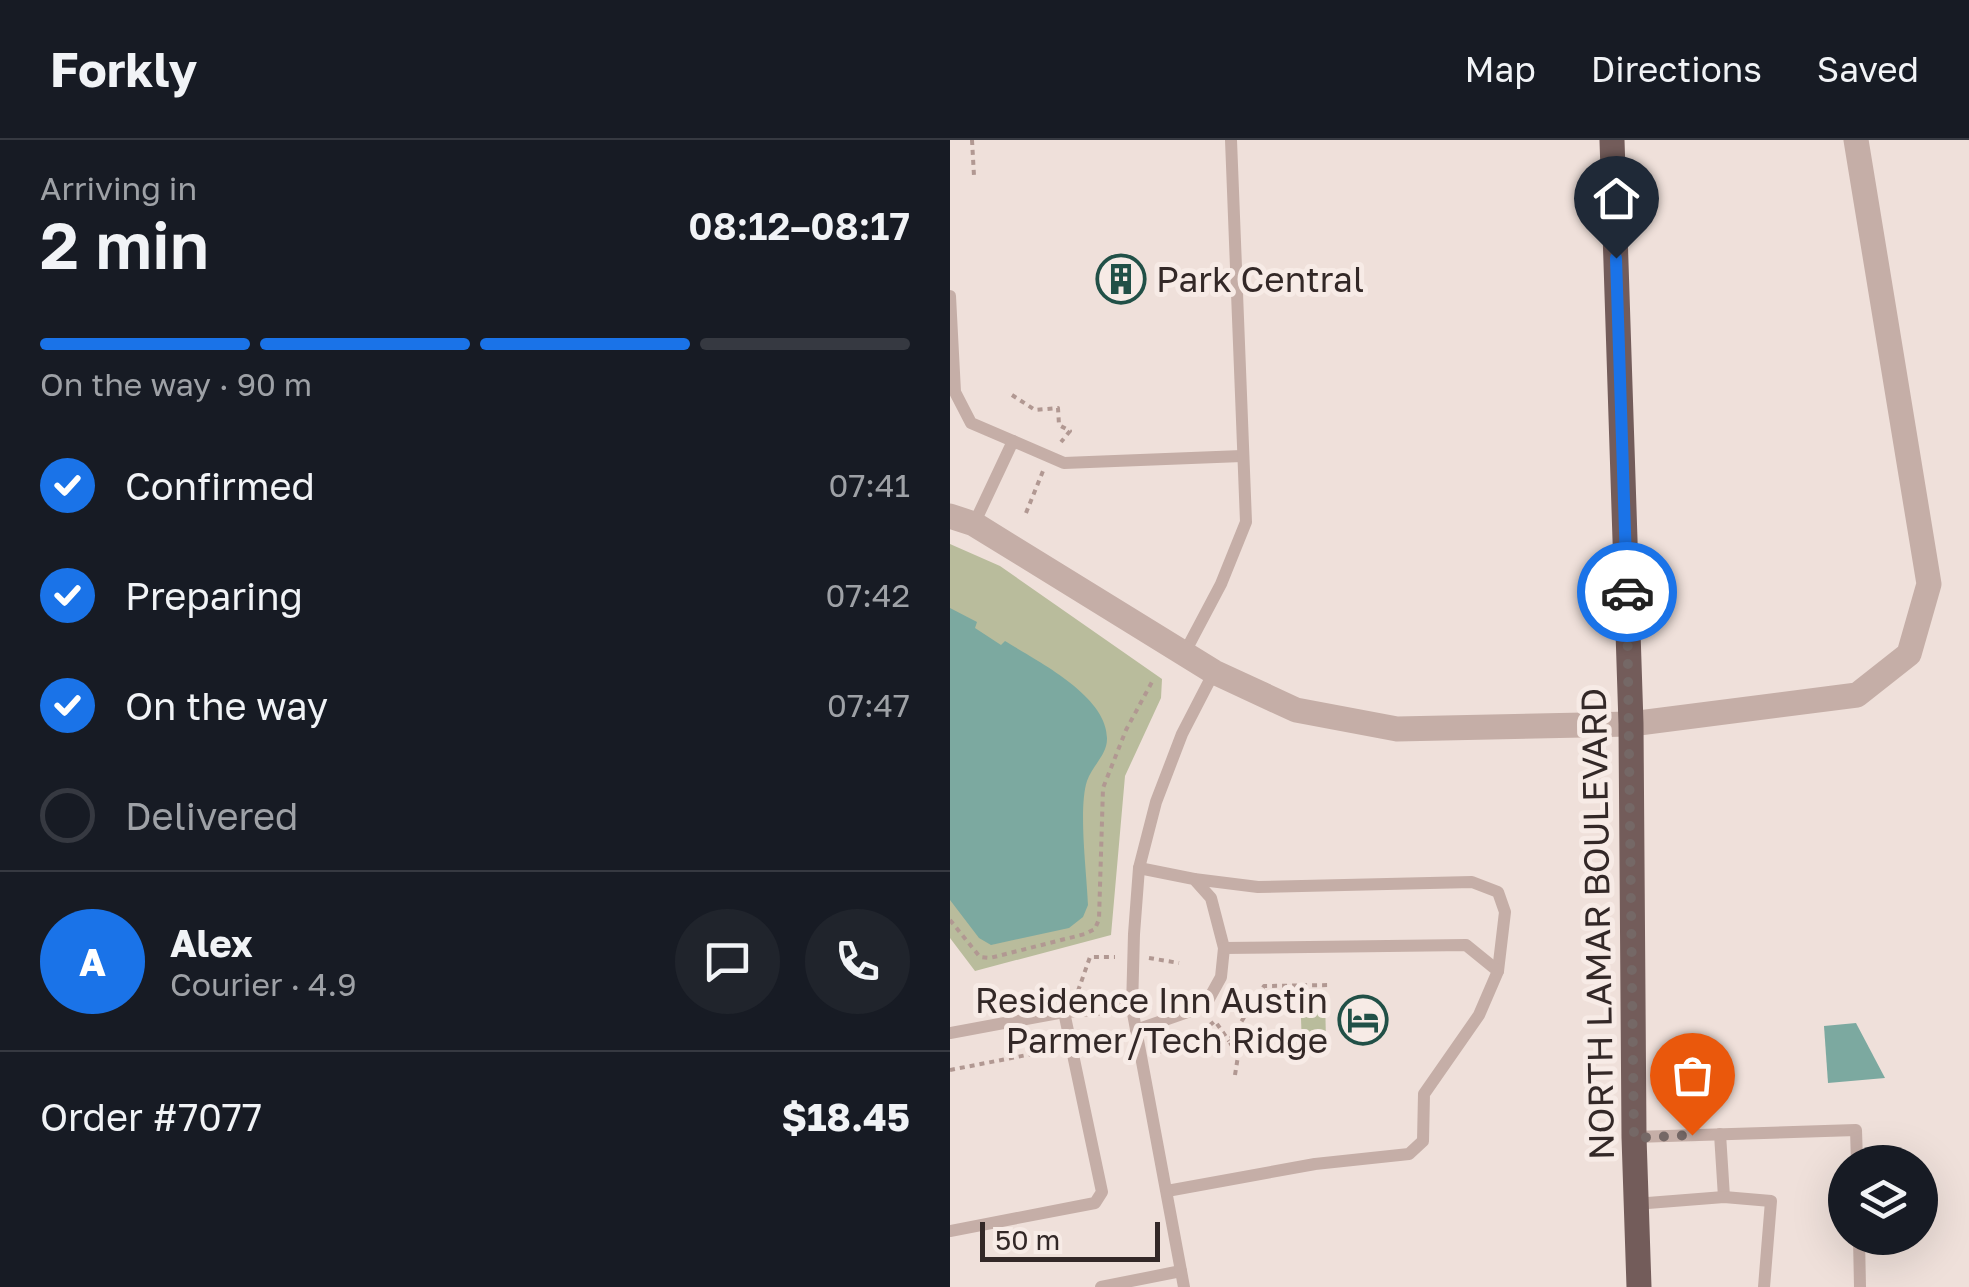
<!DOCTYPE html>
<meta charset="utf-8">
<style>
:root{--surface:#171b24;--page:#20242c;--text:#f1f3f6;--muted:#9ea1a6;--line:#363941;--accent:#1a73e8}
body{margin:0;font-family:"Golos Text",sans-serif;background:var(--page);color:var(--text);height:100vh;display:flex;flex-direction:column;font-size:38px;white-space:nowrap}
*{box-sizing:border-box;margin:0}
p{font-size:32px;color:var(--muted)}
.icon{flex:none;width:55px;height:55px;fill:none;stroke:currentColor;stroke-width:2;stroke-linecap:round;stroke-linejoin:round}
.map{position:relative;flex:1;overflow:hidden}
.panel{display:flex;flex-direction:column;background:var(--surface);width:950px}
.panel>*{flex:none}
.fabs{position:absolute;left:878px;top:1005px;display:grid;gap:20px}
.fabs a{display:grid;place-items:center;width:110px;height:110px;border-radius:50%;background:var(--surface);box-shadow:0 10px 40px #0002;font-size:50px}
.scale{position:absolute;left:30px;bottom:25px;width:180px;box-sizing:border-box;padding-left:10px;border:5px solid #332827;border-top:0;font-size:28px;line-height:35px;white-space:nowrap;color:#332827;-webkit-text-stroke:8px #f7ebe6;paint-order:stroke}
.pin{position:absolute;display:grid;place-items:center;width:85px;height:85px;color:#fff;margin:-102px -42px;border-radius:50% 50% 50% 0;rotate:-45deg;box-shadow:0 0 10px #0007}
.pin .icon{rotate:45deg}
.courier{position:absolute;display:grid;place-items:center;width:100px;height:100px;margin:-50px;border:8px solid #1a73e8;border-radius:50%;background:#fff;color:#222;box-shadow:0 2px 12px #0007}
.summary em{font-style:normal;font-weight:600}
.summary div{display:flex;flex-direction:column-reverse}
.summary{display:flex;align-items:center;justify-content:space-between;height:170px;padding:0 40px}
h1{font-size:65px;font-weight:600;line-height:75px}
.bar{display:grid;grid-template-columns:repeat(4,1fr);gap:15px 10px;align-content:center;height:120px;padding:0 40px}
.bar i{height:12px;border-radius:8px;background:var(--line)}
.bar .active{background:var(--accent)}
.bar p{grid-column:span 4}
.line{display:flex;align-items:center;gap:25px;padding:0 40px;border-top:2px solid var(--line)}
.line div{flex:1}
.round{display:grid;place-items:center;flex:none;width:105px;height:105px;border-radius:52px;background:var(--page)}
ol{padding:0 40px;list-style:none}
li{display:flex;align-items:center;gap:30px;height:110px}
li p{margin-inline-start:auto}
li .icon{padding:10px;border-radius:50%;background:var(--accent);color:#fff;stroke-width:4}
li:last-child{color:var(--muted)}
li i{width:55px;height:55px;border:5px solid var(--line);border-radius:50%}
header{display:flex;align-items:center;gap:60px;box-sizing:border-box;height:140px;padding:0 50px;background:var(--surface);border-bottom:2px solid var(--line)}
header strong{font-size:48px}
nav{display:flex;gap:55px;margin-inline-start:auto;font-size:35px}
main{display:flex;flex:1;min-height:0}
.map>svg:first-child{display:block}
.green{fill:#b9bc9c}
.water{fill:#7ca9a0}
.lines{fill:none;stroke-linecap:round;stroke-linejoin:round}
.path{stroke:#b19892;stroke-width:4;stroke-dasharray:5 5;stroke-linecap:butt}
.service{stroke:#c5aea7;stroke-width:12}
.minor{stroke:#c5aea7;stroke-width:25}
.primary{stroke:#735c5a;stroke-width:25}
.done{stroke:#756866;stroke-width:10;stroke-dasharray:0 18}
.route{stroke:#1a73e8;stroke-width:12}
.labels{text-anchor:middle;dominant-baseline:central;stroke-width:10;stroke-linejoin:round;paint-order:stroke}
.poi-label{font-size:35px;fill:#332827;stroke:#f7ebe6;text-anchor:start}
.street-label{font-size:35px;fill:#332827;stroke:#f7ebe6}
</style>
<header>
<strong>Forkly</strong>
<nav><a>Map</a><a>Directions</a><a>Saved</a></nav>
</header>
<main>
<section class="panel">
<div class="summary"><div><h1>2 min</h1><p>Arriving in</p></div><em>08:12–08:17</em></div>
<div class="bar"><i class="active"></i><i class="active"></i><i class="active"></i><i></i><p>On the way · 90 m</p></div>
<ol>
<li><svg class="icon" aria-label="check" viewBox="0 0 24 24"><path d="M5 12l5 5 9-10"/></svg>Confirmed<p>07:41</p></li>
<li><svg class="icon" aria-label="check" viewBox="0 0 24 24"><path d="M5 12l5 5 9-10"/></svg>Preparing<p>07:42</p></li>
<li><svg class="icon" aria-label="check" viewBox="0 0 24 24"><path d="M5 12l5 5 9-10"/></svg>On the way<p>07:47</p></li>
<li><i></i>Delivered</li>
</ol>
<div class="line" style="height:180px"><b class="round" style="background:var(--accent);color:#fff">A</b><div><b>Alex</b><p>Courier · 4.9</p></div><a class="round"><svg class="icon" aria-label="chat" viewBox="0 0 24 24"><path d="M4 5h16v11H9l-5 4z"/></svg></a><a class="round"><svg class="icon" aria-label="phone" viewBox="0 0 24 24"><path d="M5 4h4l2 5-3 2q2 4 5 5l2-3 5 2v4C11 20 4 13 5 4z"/></svg></a></div>
<div class="line" style="height:130px"><div>Order #7077</div><b>$18.45</b></div>
</section>
<div class="map">
<svg width="1019" height="1147" viewBox="0 0 1019 1147">
<rect width="100%" height="100%" fill="#efe0da"/>
<!-- green -->
<g class="green">
<polygon points="0,404 50,426 212,539 211,558 175,636 161,795 25,831 0,798"/>
<polygon points="375,852 376,905 352,905 350,853"/>
</g>
<!-- water -->
<g class="water">
<path d="M0,468L27,482L25,488L51,505L55,501C87,521 158,556 157,599C157,615 142,626 137,641C128,669 137,734 138,765L133,777L119,788L41,805L29,798L0,760Z"/>
<polygon points="906,883 935,938 878,943 874,886"/>
</g>
<g class="lines">
<!-- path -->
<g class="path">
<polyline points="22,0 24,36"/>
<polyline points="62,255 85,270 108,268 109,285 120,291 111,302"/>
<polyline points="76,373 93,331"/>
<polyline points="0,780 30,817 40,818 135,794 145,789 149,779 153,648 176,590 203,540"/>
<polyline points="199,818 229,823"/>
<polyline points="128,851 140,817 165,817"/>
<polyline points="209,913 214,905 250,893 265,881 279,901"/>
<polyline points="0,930 82,914 96,895"/>
<polyline points="285,935 288,916 279,901 314,846 381,845"/>
</g>
<!-- service -->
<g class="service">
<polyline points="0,156 5,252 21,283 63,301"/>
<polyline points="24,384 63,301 114,323 292,316"/>
<polyline points="234,514 271,444 296,382 281,0"/>
<polyline points="244,739 308,747 522,742 548,752 555,772 548,831"/>
<polyline points="186,890 255,866 271,837 274,808 261,758 244,739 189,728"/>
<polyline points="0,893 114,872 182,868"/>
<polyline points="770,994 774,1057"/>
<polyline points="684,997 906,990 907,1022"/>
<polyline points="217,1051 365,1024 459,1014 473,1001 474,954 529,875 548,831 516,805 274,808"/>
<polyline points="685,1064 774,1057 821,1061 814,1147"/>
<polyline points="0,1091 145,1063 152,1052 114,872"/>
<polyline points="909,1098 910,1147"/>
<polyline points="151,1147 231,1131"/>
<polyline points="234,1147 182,868 184,794 189,728 206,662 232,594 264,532"/>
</g>
<!-- minor -->
<polyline class="minor" points="0,376 24,384 264,532 346,570 447,589 681,584 907,555 959,514 979,444 906,0"/>
<!-- primary -->
<polyline class="primary" points="662,0 681,584 684,997 689,1147"/>
</g>
<g class="lines">
<!-- done -->
<polyline class="done" points="677,452 684,998 742,995"/>
<!-- route -->
<polyline class="route" points="666,118 677,452"/>
</g>
<!-- icons -->
<defs>
<g id="building-ring" transform="scale(2.5)"><circle r="9.5" fill="#f7ebe6" stroke="#215047" stroke-width="1.5"/><path d="M-4-6H4V6H1V3H-1V6H-4ZM-2.5-4.3h1.7v1.8h-1.7ZM.8-4.3h1.7v1.8H.8ZM-2.5-1h1.7V.8h-1.7ZM.8-1h1.7V.8H.8Z" fill="#215047"/></g>
<g id="hotel-ring" transform="scale(2.5)"><circle r="9.5" fill="#f7ebe6" stroke="#215047" stroke-width="1.5"/><path d="M-6-4.5h1.5V1H6V5H4.5V3h-9V5H-6ZM-4 0a1.8 1.8 0 1 1 3.6 0ZM.5 0V-2.5h3Q6-2.5 6 0Z" fill="#215047"/></g>
</defs>
<g fill-rule="evenodd">
<use href="#building-ring" x="171" y="139"/>
<use href="#hotel-ring" x="413" y="880"/>
</g>
<g class="labels">
<!-- poi labels -->
<g class="poi-label">
<text x="206" y="139">Park Central</text>
<text x="378" y="860" text-anchor="end">Residence Inn Austin<tspan x="378" dy="40">Parmer/Tech Ridge</tspan></text>
</g>
<!-- street labels -->
<g class="street-label">
<text transform="translate(647 784) rotate(-91)">NORTH LAMAR BOULEVARD</text>
</g>
</g>
</svg>
<div class="fabs">
<a><svg class="icon" aria-label="layers" viewBox="0 0 24 24"><path d="M12 4l9 5-9 5-9-5zM3 14l9 5 9-5"/></svg></a>
</div>
<div class="scale">50 m</div>
<div class="pin" style="left:742px;top:995px;background:#ea580c"><svg class="icon" aria-label="bag" viewBox="0 0 24 24"><path d="M5 8h14l-1 12H6zM9 8a3 3 0 0 1 6 0"/></svg></div>
<div class="pin" style="left:666px;top:118px;background:#1f2937"><svg class="icon" aria-label="home" viewBox="0 0 24 24"><path d="M3 11l9-7 9 7M6 9v11h12V9"/></svg></div>
<div class="courier" style="left:677px;top:452px"><svg class="icon" aria-label="car" viewBox="0 0 24 24"><path d="M5 17H2v-5l4-1 3-4h7l3 4 3 1v5h-3M9 17h6M6 11h13"/><circle cx="7" cy="17" r="2"/><circle cx="17" cy="17" r="2"/></svg></div>
</div>
</main>
